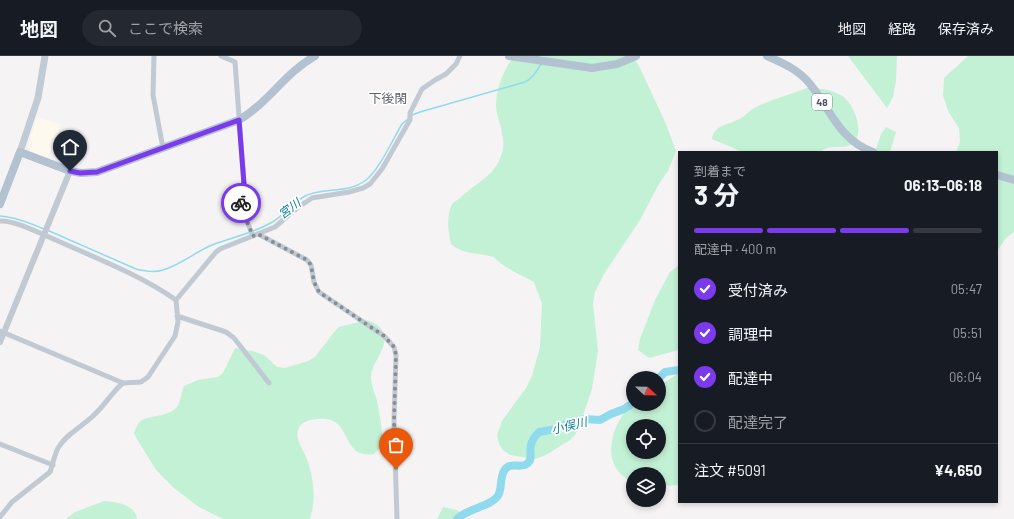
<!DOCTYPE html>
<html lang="ja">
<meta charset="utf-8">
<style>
:root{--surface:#171b24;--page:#242831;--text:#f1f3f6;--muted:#9ea1a6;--line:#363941;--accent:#7c3aed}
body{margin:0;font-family:Barlow,"Noto Sans JP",sans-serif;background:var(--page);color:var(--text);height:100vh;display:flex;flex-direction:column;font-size:15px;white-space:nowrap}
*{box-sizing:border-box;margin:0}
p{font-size:13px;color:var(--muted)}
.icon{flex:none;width:22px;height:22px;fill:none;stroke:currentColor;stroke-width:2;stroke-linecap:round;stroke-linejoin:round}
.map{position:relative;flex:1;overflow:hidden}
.details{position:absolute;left:678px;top:95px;width:320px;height:352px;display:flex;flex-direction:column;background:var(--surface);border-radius:0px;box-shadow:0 2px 6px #0003}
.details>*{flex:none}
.needle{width:26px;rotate:112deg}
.buttons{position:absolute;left:626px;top:315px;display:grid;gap:8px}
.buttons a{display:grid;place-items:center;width:40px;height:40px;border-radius:50%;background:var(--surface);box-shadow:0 2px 6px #0003;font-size:20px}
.pin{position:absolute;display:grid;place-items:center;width:34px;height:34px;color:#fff;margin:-41px -17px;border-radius:50% 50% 50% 0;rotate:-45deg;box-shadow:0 0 4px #0007}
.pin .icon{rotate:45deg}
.courier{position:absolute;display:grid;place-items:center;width:40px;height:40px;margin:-20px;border:3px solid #7c3aed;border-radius:50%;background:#fff;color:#222;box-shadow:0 1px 5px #0007}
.head em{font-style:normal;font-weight:700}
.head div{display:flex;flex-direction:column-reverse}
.head{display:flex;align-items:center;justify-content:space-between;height:68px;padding:0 16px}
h1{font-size:26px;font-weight:700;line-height:30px}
.bar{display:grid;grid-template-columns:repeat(4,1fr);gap:6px 4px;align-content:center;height:48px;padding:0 16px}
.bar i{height:5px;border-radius:3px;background:var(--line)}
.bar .current{background:var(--accent)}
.bar p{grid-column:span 4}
.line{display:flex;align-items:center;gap:10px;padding:0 16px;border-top:1px solid var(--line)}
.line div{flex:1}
ol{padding:0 16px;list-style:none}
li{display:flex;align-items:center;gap:12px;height:44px}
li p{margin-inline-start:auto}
li .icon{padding:4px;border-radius:50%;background:var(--accent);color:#fff;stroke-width:4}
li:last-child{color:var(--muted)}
li i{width:22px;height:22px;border:2px solid var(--line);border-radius:50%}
header{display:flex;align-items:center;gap:24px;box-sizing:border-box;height:56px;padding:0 20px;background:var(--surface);border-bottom:1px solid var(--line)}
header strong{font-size:19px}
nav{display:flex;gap:22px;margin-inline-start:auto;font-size:14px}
.search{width:280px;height:36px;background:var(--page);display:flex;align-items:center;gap:10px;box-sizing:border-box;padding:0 14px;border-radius:22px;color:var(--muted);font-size:15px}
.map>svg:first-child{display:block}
.commercial{fill:#fdf9ef}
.green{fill:#c3f1d5;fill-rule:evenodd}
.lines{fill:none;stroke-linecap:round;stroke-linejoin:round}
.stream{stroke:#90daee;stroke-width:1.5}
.river{stroke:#90daee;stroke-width:8}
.minor{stroke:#c1cad2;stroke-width:5}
.tertiary{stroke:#c1cad2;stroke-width:6}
.secondary{stroke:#c1cbd6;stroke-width:7}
.primary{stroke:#b3c2d1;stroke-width:8}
.done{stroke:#868d94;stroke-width:4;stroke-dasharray:0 7.2}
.route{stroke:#7c3aed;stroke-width:5}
.labels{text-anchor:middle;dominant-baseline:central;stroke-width:3.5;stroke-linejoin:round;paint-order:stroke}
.shield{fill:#fff;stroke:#808990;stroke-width:1}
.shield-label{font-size:10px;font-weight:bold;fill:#4a5661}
.water-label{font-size:12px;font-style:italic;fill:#0c7c9b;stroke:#fff}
.quarter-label{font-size:13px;fill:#5f6368;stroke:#fff}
</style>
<header>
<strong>地図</strong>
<div class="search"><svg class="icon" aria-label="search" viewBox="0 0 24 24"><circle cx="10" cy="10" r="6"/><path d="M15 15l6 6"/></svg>ここで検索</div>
<nav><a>地図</a><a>経路</a><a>保存済み</a></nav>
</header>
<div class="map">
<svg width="1014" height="463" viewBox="0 0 1014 463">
<rect width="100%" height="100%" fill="#f5f3f3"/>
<!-- commercial -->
<polygon class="commercial" points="37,60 61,69 47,102 31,95 28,90"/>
<!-- green -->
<g class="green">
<path d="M515,0H628L634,3L639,10L666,68L676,95L668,115L660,126L640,164L604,218L595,236L593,248L598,295L592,333L579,371L575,379L570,384L544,400L534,403L510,399L503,394L499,388L497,379L502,365L526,332L532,320L540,291L542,248L534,226C520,218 505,213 494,201C479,197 464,199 451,188C448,177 446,157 453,147C459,143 463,139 468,135C483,123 496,117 502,97C506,84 500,70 497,57C493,41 503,12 515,0Z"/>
<polygon points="848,0 897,0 896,25 893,41 887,52"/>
<polygon points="968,0 1014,0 1014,176 1006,182 997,195 997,96 956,96 960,86 959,72 948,55 943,39 944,22"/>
<path d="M807,32C819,32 831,33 842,40C854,47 866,78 852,88C843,94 830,87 820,96H743L712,83C714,68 730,69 741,62C746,59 750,54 756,51C772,43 790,39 807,32Z"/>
<polygon points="886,71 896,76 890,96 875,96 881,78"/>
<polygon points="679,209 679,294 649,302 638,294 640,283 655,244 670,216"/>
<path d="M367,264C375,267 383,271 384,280C387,294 371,307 371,321C371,329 375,337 377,345C379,355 385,382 380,391C379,393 376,396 374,398C340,404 353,360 320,363C312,363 300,365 298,374C295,386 305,395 308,406C312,418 315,435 313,448C313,453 311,458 310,463H223L199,451L174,432L156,414L137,383L134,377C135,375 136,371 138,368C144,358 166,363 177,351C181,345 181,337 184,330L198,324L218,321L223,317L235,292L252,295L264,299L277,311L285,312L308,305L315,301L335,275L339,271Z"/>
<path d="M679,317V429L659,430V418H633V426C598,411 611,367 633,347L659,348V330ZM633,370H659V396H633Z"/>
<path d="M104,445C116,446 135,448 137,463H66L75,456Z"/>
<polygon points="443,451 457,454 461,457 462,463 437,463"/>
</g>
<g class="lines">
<!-- stream -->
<g class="stream">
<path d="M412,59L420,56L525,26C533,22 536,16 541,8"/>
<path d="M0,160C15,161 30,167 44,173"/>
<path d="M47,174L136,213C145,215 154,217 163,214C181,209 195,196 212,189C233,181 255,177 274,165C285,158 294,146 305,140C324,131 348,138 366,124C379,114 393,83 402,68L409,62"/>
</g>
<!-- river -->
<g class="river">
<polyline points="659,322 665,316 679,314"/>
<path d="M457,463C468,452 489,451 497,441C503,434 499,423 504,415C510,404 521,414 528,407C533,403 529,395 531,389C532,384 535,380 539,376L556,373L567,368L585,363L600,364L611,358L624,353L633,347"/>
</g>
<!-- minor -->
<g class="minor">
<polyline points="154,0 153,39 163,92"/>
<polyline points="221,0 235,6 244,128 241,151 253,180"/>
<path d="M0,165C15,164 43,179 58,185C98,203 140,219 176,244"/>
<polyline points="258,178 307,204 311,209 314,226 319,236 384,280 394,291 396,299 394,365 397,463"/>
<polyline points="177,260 226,276 234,282 269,327"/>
<polyline points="0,275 123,327 141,326 148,321 175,280 178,266 176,244 216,196 220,193 275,171 297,152 312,142 349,136 363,132 370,128 382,113 407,69 410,64 410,57 422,33 435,24 446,18 456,8 460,0"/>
<polyline points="0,388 53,409"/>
<path d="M0,461L12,446L50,416C53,408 54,400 58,392C67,377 82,371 94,359C105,349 112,336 123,327"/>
</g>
<!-- tertiary -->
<polyline class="tertiary" points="0,286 70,115"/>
<!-- secondary -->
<polyline class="secondary" points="20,96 38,42 45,0"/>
<!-- primary -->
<g class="primary">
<polyline points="509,0 592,12 617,8 636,0"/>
<path d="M767,0C783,7 799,14 810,28C831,54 839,84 873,96"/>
<polyline points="997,119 1014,124"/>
<path d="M0,148L20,96L70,115L81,117L97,116L239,64C268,47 285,17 315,0"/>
</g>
</g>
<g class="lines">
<!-- done -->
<polyline class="done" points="241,147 241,151 253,180 258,178 307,204 311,209 314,226 319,236 384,280 394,291 396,299 394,365 396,413"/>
<!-- route -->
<polyline class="route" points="70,115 80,117 97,116 239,64 244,128 241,147"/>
</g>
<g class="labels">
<!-- shield labels -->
<rect class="shield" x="812" y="38" width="20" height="16" rx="3"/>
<g class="shield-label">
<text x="822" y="46">48</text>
</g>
<!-- water labels -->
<g class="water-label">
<text transform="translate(289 152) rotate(-37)">宮川</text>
<text transform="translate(569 369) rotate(-13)">小俣川</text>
</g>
<!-- quarter labels -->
<g class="quarter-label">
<text x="388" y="42">下後閑</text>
</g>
</g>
</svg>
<div class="buttons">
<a><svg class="needle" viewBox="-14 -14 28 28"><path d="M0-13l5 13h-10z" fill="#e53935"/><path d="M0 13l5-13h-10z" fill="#9ea1a6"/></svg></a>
<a><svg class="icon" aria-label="locate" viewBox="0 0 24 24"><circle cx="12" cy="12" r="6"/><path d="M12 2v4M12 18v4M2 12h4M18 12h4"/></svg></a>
<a><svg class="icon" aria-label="layers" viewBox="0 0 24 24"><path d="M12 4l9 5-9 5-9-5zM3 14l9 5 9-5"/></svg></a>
</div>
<div class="pin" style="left:396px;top:413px;background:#ea580c"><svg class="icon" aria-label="bag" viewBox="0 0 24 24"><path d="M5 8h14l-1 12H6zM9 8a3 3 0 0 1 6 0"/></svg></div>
<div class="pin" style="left:70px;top:115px;background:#1f2937"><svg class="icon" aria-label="home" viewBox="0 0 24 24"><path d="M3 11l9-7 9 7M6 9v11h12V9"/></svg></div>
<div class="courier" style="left:241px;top:147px"><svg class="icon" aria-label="bike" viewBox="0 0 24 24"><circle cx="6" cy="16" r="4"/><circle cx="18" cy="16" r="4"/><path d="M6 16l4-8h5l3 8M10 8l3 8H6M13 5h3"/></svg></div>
<section class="details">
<div class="head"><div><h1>3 分</h1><p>到着まで</p></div><em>06:13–06:18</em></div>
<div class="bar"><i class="current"></i><i class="current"></i><i class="current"></i><i></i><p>配達中 · 400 m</p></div>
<ol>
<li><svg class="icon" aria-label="check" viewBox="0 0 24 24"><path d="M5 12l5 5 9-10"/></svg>受付済み<p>05:47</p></li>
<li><svg class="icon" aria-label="check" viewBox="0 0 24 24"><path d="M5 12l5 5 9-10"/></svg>調理中<p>05:51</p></li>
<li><svg class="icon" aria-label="check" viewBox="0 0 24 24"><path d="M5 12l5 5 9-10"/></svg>配達中<p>06:04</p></li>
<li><i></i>配達完了</li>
</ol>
<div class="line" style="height:52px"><div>注文 #5091</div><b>¥4,650</b></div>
</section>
</div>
